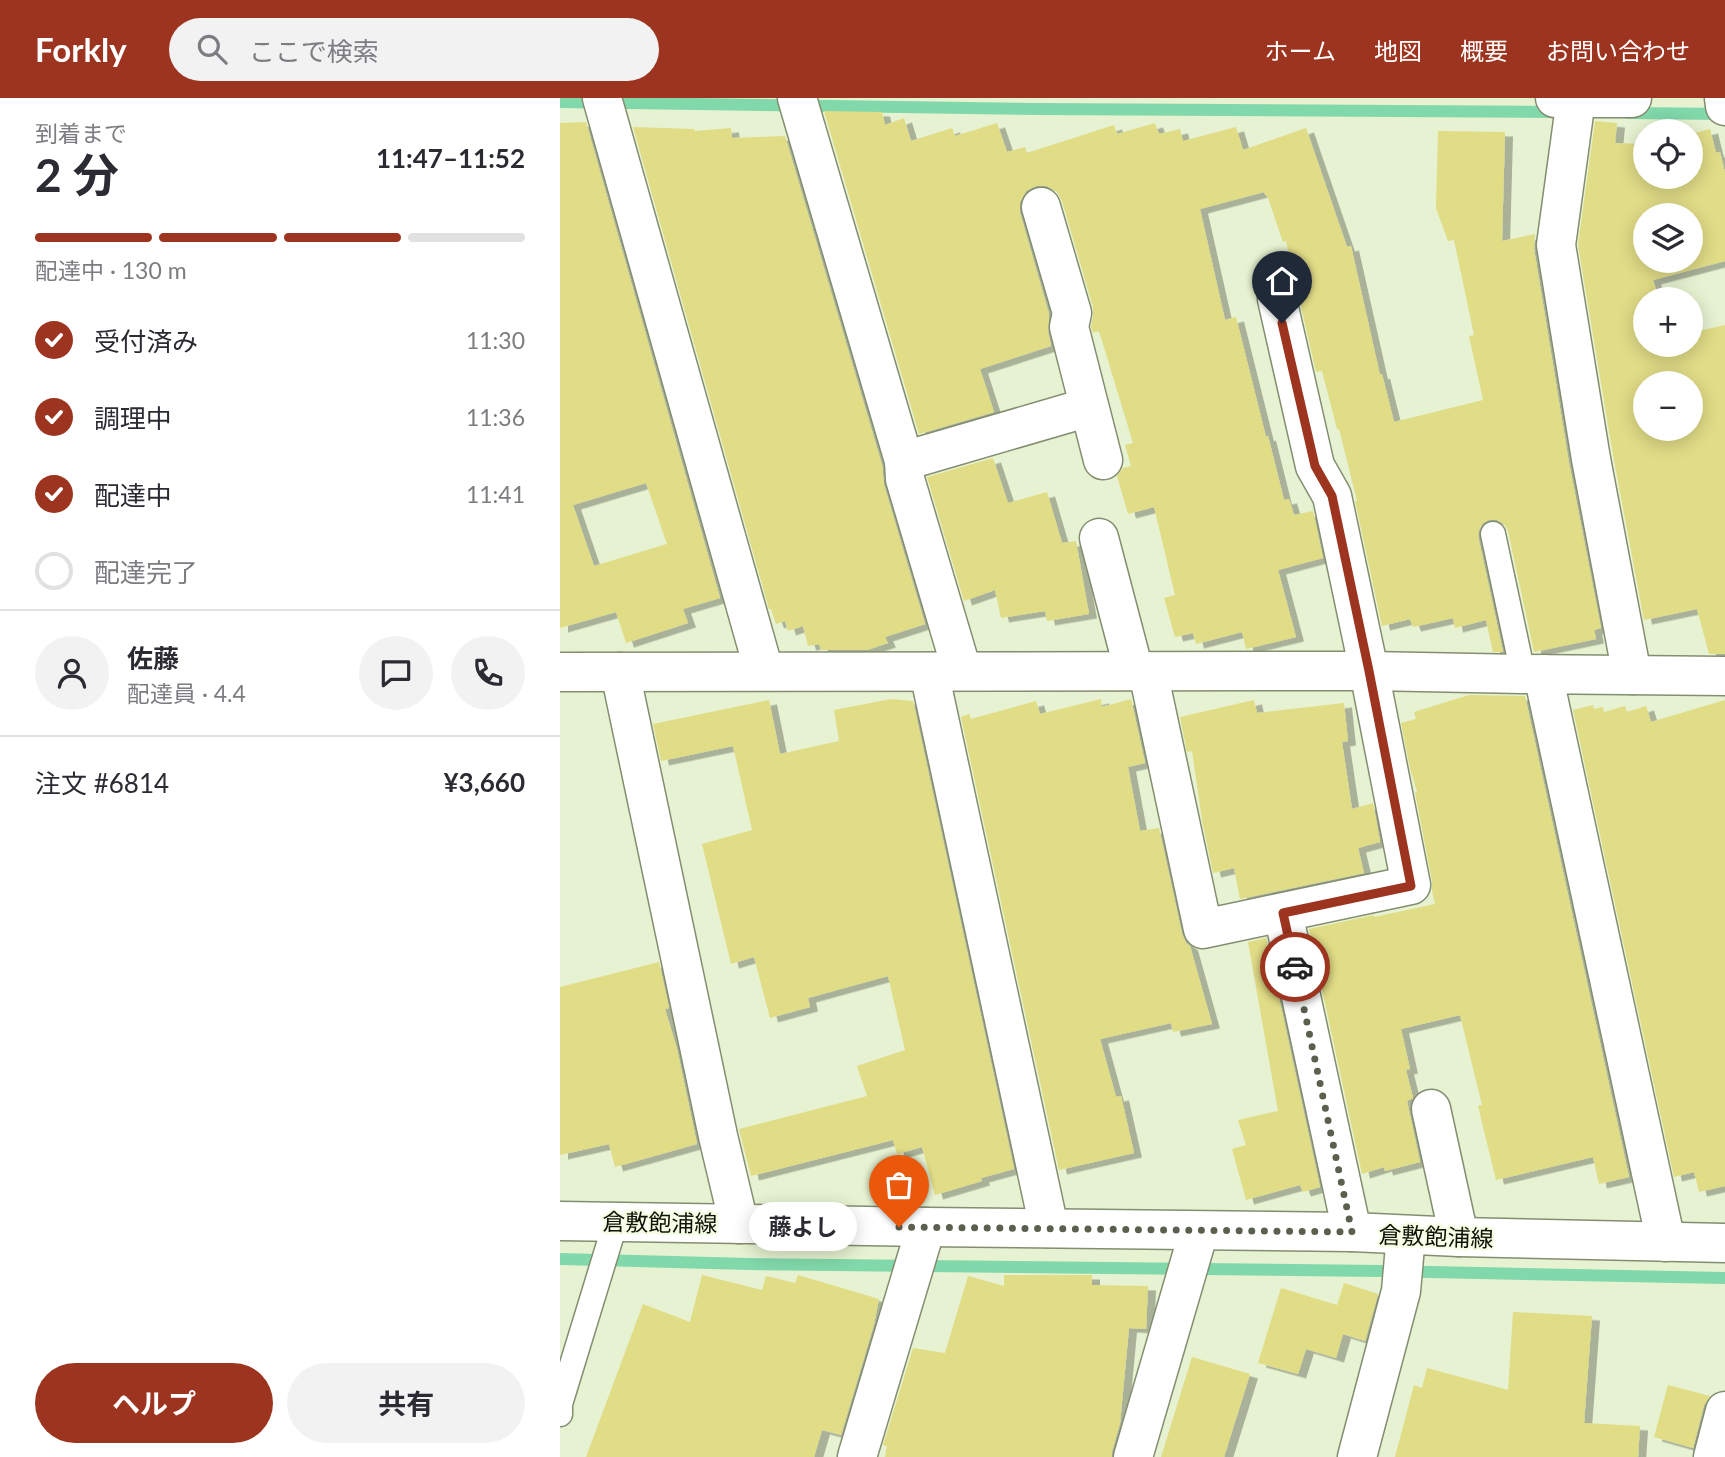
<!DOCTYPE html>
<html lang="ja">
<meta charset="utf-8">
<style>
:root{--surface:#fff;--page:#f2f2f3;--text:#2b2b33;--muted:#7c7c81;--line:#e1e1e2;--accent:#9d3420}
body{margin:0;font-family:Lato,"Noto Sans JP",sans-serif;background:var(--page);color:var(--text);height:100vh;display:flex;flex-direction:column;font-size:26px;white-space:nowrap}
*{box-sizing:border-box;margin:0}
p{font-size:23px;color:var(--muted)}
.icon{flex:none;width:38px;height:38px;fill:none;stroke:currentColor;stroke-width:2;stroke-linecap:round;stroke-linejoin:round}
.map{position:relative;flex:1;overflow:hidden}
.details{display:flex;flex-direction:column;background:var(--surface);width:560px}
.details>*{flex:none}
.buttons{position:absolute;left:1073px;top:21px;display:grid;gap:14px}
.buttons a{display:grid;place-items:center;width:70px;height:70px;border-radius:50%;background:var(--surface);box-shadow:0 4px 18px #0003;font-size:35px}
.pin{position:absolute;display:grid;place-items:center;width:60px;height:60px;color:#fff;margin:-72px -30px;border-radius:50% 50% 50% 0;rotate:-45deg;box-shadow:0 0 7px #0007}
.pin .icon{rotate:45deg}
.courier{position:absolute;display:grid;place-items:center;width:70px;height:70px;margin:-35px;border:5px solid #9d3420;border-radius:50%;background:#fff;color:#222;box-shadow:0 2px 9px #0007}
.bubble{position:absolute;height:49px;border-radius:24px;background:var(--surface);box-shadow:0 4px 18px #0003;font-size:23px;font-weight:700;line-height:49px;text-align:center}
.headline em{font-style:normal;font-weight:700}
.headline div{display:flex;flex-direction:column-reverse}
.headline{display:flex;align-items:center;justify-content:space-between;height:119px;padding:0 35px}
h1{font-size:46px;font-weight:700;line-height:52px}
.bar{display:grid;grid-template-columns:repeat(4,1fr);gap:10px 7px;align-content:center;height:84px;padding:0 35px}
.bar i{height:9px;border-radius:5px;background:var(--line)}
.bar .current{background:var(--accent)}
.bar p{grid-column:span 4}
.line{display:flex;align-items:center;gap:18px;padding:0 35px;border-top:2px solid var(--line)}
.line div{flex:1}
.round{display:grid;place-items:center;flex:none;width:74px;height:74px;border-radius:37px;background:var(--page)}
ol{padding:0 35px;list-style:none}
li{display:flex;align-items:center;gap:21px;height:77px}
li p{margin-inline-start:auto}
li .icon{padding:7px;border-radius:50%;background:var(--accent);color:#fff;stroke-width:4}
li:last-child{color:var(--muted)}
li i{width:38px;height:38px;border:4px solid var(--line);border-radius:50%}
.primary-button{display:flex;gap:14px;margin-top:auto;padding:14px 35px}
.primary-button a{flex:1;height:80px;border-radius:42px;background:var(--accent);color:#fff;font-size:28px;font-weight:700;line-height:80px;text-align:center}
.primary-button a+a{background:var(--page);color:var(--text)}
header{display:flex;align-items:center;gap:42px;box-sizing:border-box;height:98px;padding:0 35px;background:var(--accent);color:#fff}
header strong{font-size:33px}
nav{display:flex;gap:38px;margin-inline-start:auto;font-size:24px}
.search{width:490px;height:63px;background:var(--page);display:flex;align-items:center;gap:18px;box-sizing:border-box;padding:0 24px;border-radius:38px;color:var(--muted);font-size:26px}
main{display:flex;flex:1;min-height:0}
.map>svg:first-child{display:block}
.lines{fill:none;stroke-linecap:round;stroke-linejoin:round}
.stream{stroke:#81d8aa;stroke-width:12}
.building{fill:#e1dc86;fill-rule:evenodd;filter:url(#shadow)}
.service-casing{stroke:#838e70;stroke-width:27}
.minor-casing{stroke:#838e70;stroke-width:41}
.primary-casing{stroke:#838e70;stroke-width:41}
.service{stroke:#fff;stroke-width:24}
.minor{stroke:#fff;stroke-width:38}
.primary{stroke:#fff;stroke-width:38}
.done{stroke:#5a604e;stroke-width:7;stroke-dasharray:0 12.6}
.route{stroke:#9d3420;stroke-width:9}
.labels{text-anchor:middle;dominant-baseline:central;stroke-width:5;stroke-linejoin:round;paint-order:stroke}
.street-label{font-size:23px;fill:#0e1207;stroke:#f5fee4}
</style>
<header>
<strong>Forkly</strong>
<div class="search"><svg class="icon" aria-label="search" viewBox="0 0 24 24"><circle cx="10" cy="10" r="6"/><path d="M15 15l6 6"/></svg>ここで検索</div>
<nav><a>ホーム</a><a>地図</a><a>概要</a><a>お問い合わせ</a></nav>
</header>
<main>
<section class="details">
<div class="headline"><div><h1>2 分</h1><p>到着まで</p></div><em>11:47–11:52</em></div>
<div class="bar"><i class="current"></i><i class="current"></i><i class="current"></i><i></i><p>配達中 · 130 m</p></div>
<ol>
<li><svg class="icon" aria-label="check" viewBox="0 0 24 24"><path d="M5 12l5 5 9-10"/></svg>受付済み<p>11:30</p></li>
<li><svg class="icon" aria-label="check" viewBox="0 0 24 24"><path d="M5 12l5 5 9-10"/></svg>調理中<p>11:36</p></li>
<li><svg class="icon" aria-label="check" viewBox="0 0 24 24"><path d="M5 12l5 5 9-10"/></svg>配達中<p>11:41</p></li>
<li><i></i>配達完了</li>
</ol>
<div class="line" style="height:126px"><a class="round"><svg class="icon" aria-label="person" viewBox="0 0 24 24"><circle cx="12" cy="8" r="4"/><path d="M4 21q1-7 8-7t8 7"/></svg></a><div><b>佐藤</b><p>配達員 · 4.4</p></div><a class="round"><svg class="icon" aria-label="chat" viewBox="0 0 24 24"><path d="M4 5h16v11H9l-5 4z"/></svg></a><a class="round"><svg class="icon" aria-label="phone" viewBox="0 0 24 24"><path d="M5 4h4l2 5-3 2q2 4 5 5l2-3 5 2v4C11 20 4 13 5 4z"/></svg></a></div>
<div class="line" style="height:91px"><div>注文 #6814</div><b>¥3,660</b></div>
<div class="primary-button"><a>ヘルプ</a><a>共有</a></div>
</section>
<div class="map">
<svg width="1165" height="1359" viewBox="0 0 1165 1359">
<defs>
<filter id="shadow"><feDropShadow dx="8" dy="4.5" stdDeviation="0" flood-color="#0004"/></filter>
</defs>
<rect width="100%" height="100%" fill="#e6f2d1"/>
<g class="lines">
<!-- stream -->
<g class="stream">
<polyline points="0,4 477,11 997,14"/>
<polyline points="1068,15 1165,16"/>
<polyline points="0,1161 189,1166 822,1173 1165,1180"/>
</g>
</g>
<!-- building -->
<g class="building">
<polygon points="264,13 322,14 325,27 344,20 351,43 392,30 395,38 437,25 447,54 465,49 467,55 554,27 557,36 595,25 599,36 620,31 623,43 676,29 683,52 746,30 787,149 791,148 820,277 822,276 834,324 923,302 909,238 914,237 894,142 888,143 876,110 878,33 945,34 942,143 975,136 974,151 1009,365 1041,530 1034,532 1036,541 974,554 948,433 944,426 937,422 929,422 923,425 919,432 918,438 943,554 933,554 926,522 895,530 893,520 853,529 850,521 822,528 795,403 797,403 779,331 777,331 762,273 756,274 726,143 723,144 707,97 706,98 704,94 640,111 665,222 676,219 706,339 708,338 724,402 729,401 734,417 753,413 763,460 718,472 736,539 686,551 682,534 636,546 633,535 615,539 604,500 615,497 594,409 568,416 557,378 563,370 571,368 565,347 573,345 539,233 533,235 531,229 533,219 533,209 502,103 497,94 487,88 476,88 466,93 460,104 460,115 489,216 488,234 491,248 420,271 434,314 359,336"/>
<path d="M1035,23L1057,25L1055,45L1085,46V79H1130V36L1150,31L1156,55L1160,54L1165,75V163L1093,182L1099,201H1085V247H1130V235L1165,227V556H1149L1137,511L1084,522L1053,357L1018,147ZM1085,117H1130V163H1085ZM1085,285H1130V331H1085Z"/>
<path d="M26,24L160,500L123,511L128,525L66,545L56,514L0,530V25ZM86,385L107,446L34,468L13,407Z"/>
<polygon points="73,29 134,31 135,33 171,30 172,40 225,38 322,367 324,387 365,526 325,539 328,545 307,552 261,552 259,546 248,548 243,528 228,533 225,523 216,526 211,511 209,511"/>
<polygon points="433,360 448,405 487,394 502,445 516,443 529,516 487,523 485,513 441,520 435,492 404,503 367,379"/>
<polygon points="909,597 965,598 1069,1079 1039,1086 1033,1059 936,1082 918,1008 922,1007 900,917 841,931 850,971 846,972 853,1000 847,1003 860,1064 825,1073 824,1069 802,1076 749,831 814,817 814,819 875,806 872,793 872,783 855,694 857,694 850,670 841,625 856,621 854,614"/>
<polygon points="331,601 353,603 454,1071 421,1080 422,1083 375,1097 362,1049 337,1056 333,1042 191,1078 179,1031 307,998 297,968 345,952 328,878 248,900 250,909 210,920 194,859 171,866 142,746 192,732 173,648 101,663 93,626 209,602 220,656 279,643 274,612"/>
<polygon points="541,601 542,609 571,601 585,665 568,669 580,733 599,730 622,836 626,845 630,848 652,926 613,934 611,925 540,941 556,999 561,998 574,1055 499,1072 401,619 409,616 411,621 476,603 480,616"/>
<polygon points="694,602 697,615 784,605 788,643 782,644 792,711 813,705 820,744 798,750 804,775 680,801 674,770 653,775 642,722 632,653 627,654 620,619"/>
<polygon points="1165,602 1165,1088 1139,1094 1134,1074 1114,1079 1013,612 1033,607 1034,611 1043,609 1044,614 1065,608 1067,614 1086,608 1091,624"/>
<polygon points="706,840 760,1089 743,1094 740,1087 686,1102 672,1051 686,1047 678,1022 718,1013 688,844"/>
<polygon points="99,864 109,910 105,911 117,951 137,1046 55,1069 49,1046 0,1057 0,889"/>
<polygon points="142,1177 202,1192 206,1178 235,1185 238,1177 319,1201 314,1226 281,1337 262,1332 254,1359 26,1359 83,1206 130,1224"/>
<polygon points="444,1177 532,1177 532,1187 588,1188 586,1231 569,1230 560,1325 552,1353 552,1359 325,1359 327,1348 323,1347 353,1250 385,1255 408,1178 444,1188"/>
<polygon points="784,1185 818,1196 805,1243 783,1236 776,1260 746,1251 738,1276 698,1265 721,1190 777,1207"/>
<polygon points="953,1214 1032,1218 1024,1325 1080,1328 1078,1359 835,1359 854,1287 862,1290 867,1270 948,1292"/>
<polygon points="632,1259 690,1276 664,1359 601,1359"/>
<polygon points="1108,1287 1150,1298 1144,1307 1133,1350 1094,1339"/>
</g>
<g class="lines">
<!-- service casing -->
<g class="service-casing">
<g id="service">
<polyline points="933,436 963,576"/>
<polyline points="0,1316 0,1306 56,1123"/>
</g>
</g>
<!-- minor casing -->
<g class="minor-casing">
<g id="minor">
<polyline points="42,0 204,573"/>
<polyline points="237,0 344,363 345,381 402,573"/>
<polyline points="995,0 1072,0"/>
<polyline points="1164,0 1165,8"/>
<polyline points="1016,1 996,147 1031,361 1072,577"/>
<polyline points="481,109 512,215 509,229 543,362"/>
<polyline points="344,363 529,309"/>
<polyline points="539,440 574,573"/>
<polyline points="0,574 809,573 963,576 1165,578"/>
<polyline points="60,574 158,1038 179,1126"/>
<polyline points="369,574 489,1130"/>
<polyline points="588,574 643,831 851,787 809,573 772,398 755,368 717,201"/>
<polyline points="983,576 1106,1144"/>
<polyline points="723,815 792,1134"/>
<polyline points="871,1011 899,1139"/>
<polyline points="297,1359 366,1129"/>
<polyline points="573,1359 639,1133"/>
<polyline points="797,1359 841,1193 846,1137"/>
<polyline points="1153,1359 1165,1313"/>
</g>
</g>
<!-- primary casing -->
<g class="primary-casing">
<polyline id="primary" points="0,1123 366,1129 792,1134 899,1139 1165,1145"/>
</g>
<!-- service -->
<use href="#service" class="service"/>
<!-- minor -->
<use href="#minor" class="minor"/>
<!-- primary -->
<use href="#primary" class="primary"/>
</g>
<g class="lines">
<!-- done -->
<polyline class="done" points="339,1129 792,1134 735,869"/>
<!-- route -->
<polyline class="route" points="722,225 755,368 772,398 809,573 851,788 723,815 735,869"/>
</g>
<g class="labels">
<!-- street labels -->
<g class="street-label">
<text transform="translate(100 1124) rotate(1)">倉敷飽浦線</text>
<text transform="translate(876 1138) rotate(2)">倉敷飽浦線</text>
</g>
</g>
</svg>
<div class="buttons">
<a><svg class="icon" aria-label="locate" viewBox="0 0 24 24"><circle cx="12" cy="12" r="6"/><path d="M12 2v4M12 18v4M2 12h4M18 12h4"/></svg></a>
<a><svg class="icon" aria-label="layers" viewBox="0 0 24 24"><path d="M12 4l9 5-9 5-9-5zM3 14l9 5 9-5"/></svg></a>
<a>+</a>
<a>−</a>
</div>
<div class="pin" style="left:339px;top:1129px;background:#ea580c"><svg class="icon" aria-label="bag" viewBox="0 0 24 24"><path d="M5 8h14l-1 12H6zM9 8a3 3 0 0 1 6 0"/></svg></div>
<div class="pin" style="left:722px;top:225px;background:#1f2937"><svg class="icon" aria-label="home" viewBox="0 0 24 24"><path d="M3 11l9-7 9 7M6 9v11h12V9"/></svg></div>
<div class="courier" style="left:735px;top:869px"><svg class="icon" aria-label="car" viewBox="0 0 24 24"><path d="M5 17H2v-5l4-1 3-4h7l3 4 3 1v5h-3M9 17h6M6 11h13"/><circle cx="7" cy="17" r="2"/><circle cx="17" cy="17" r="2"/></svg></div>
<div class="bubble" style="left:189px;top:1104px;width:108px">藤よし</div>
</div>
</main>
